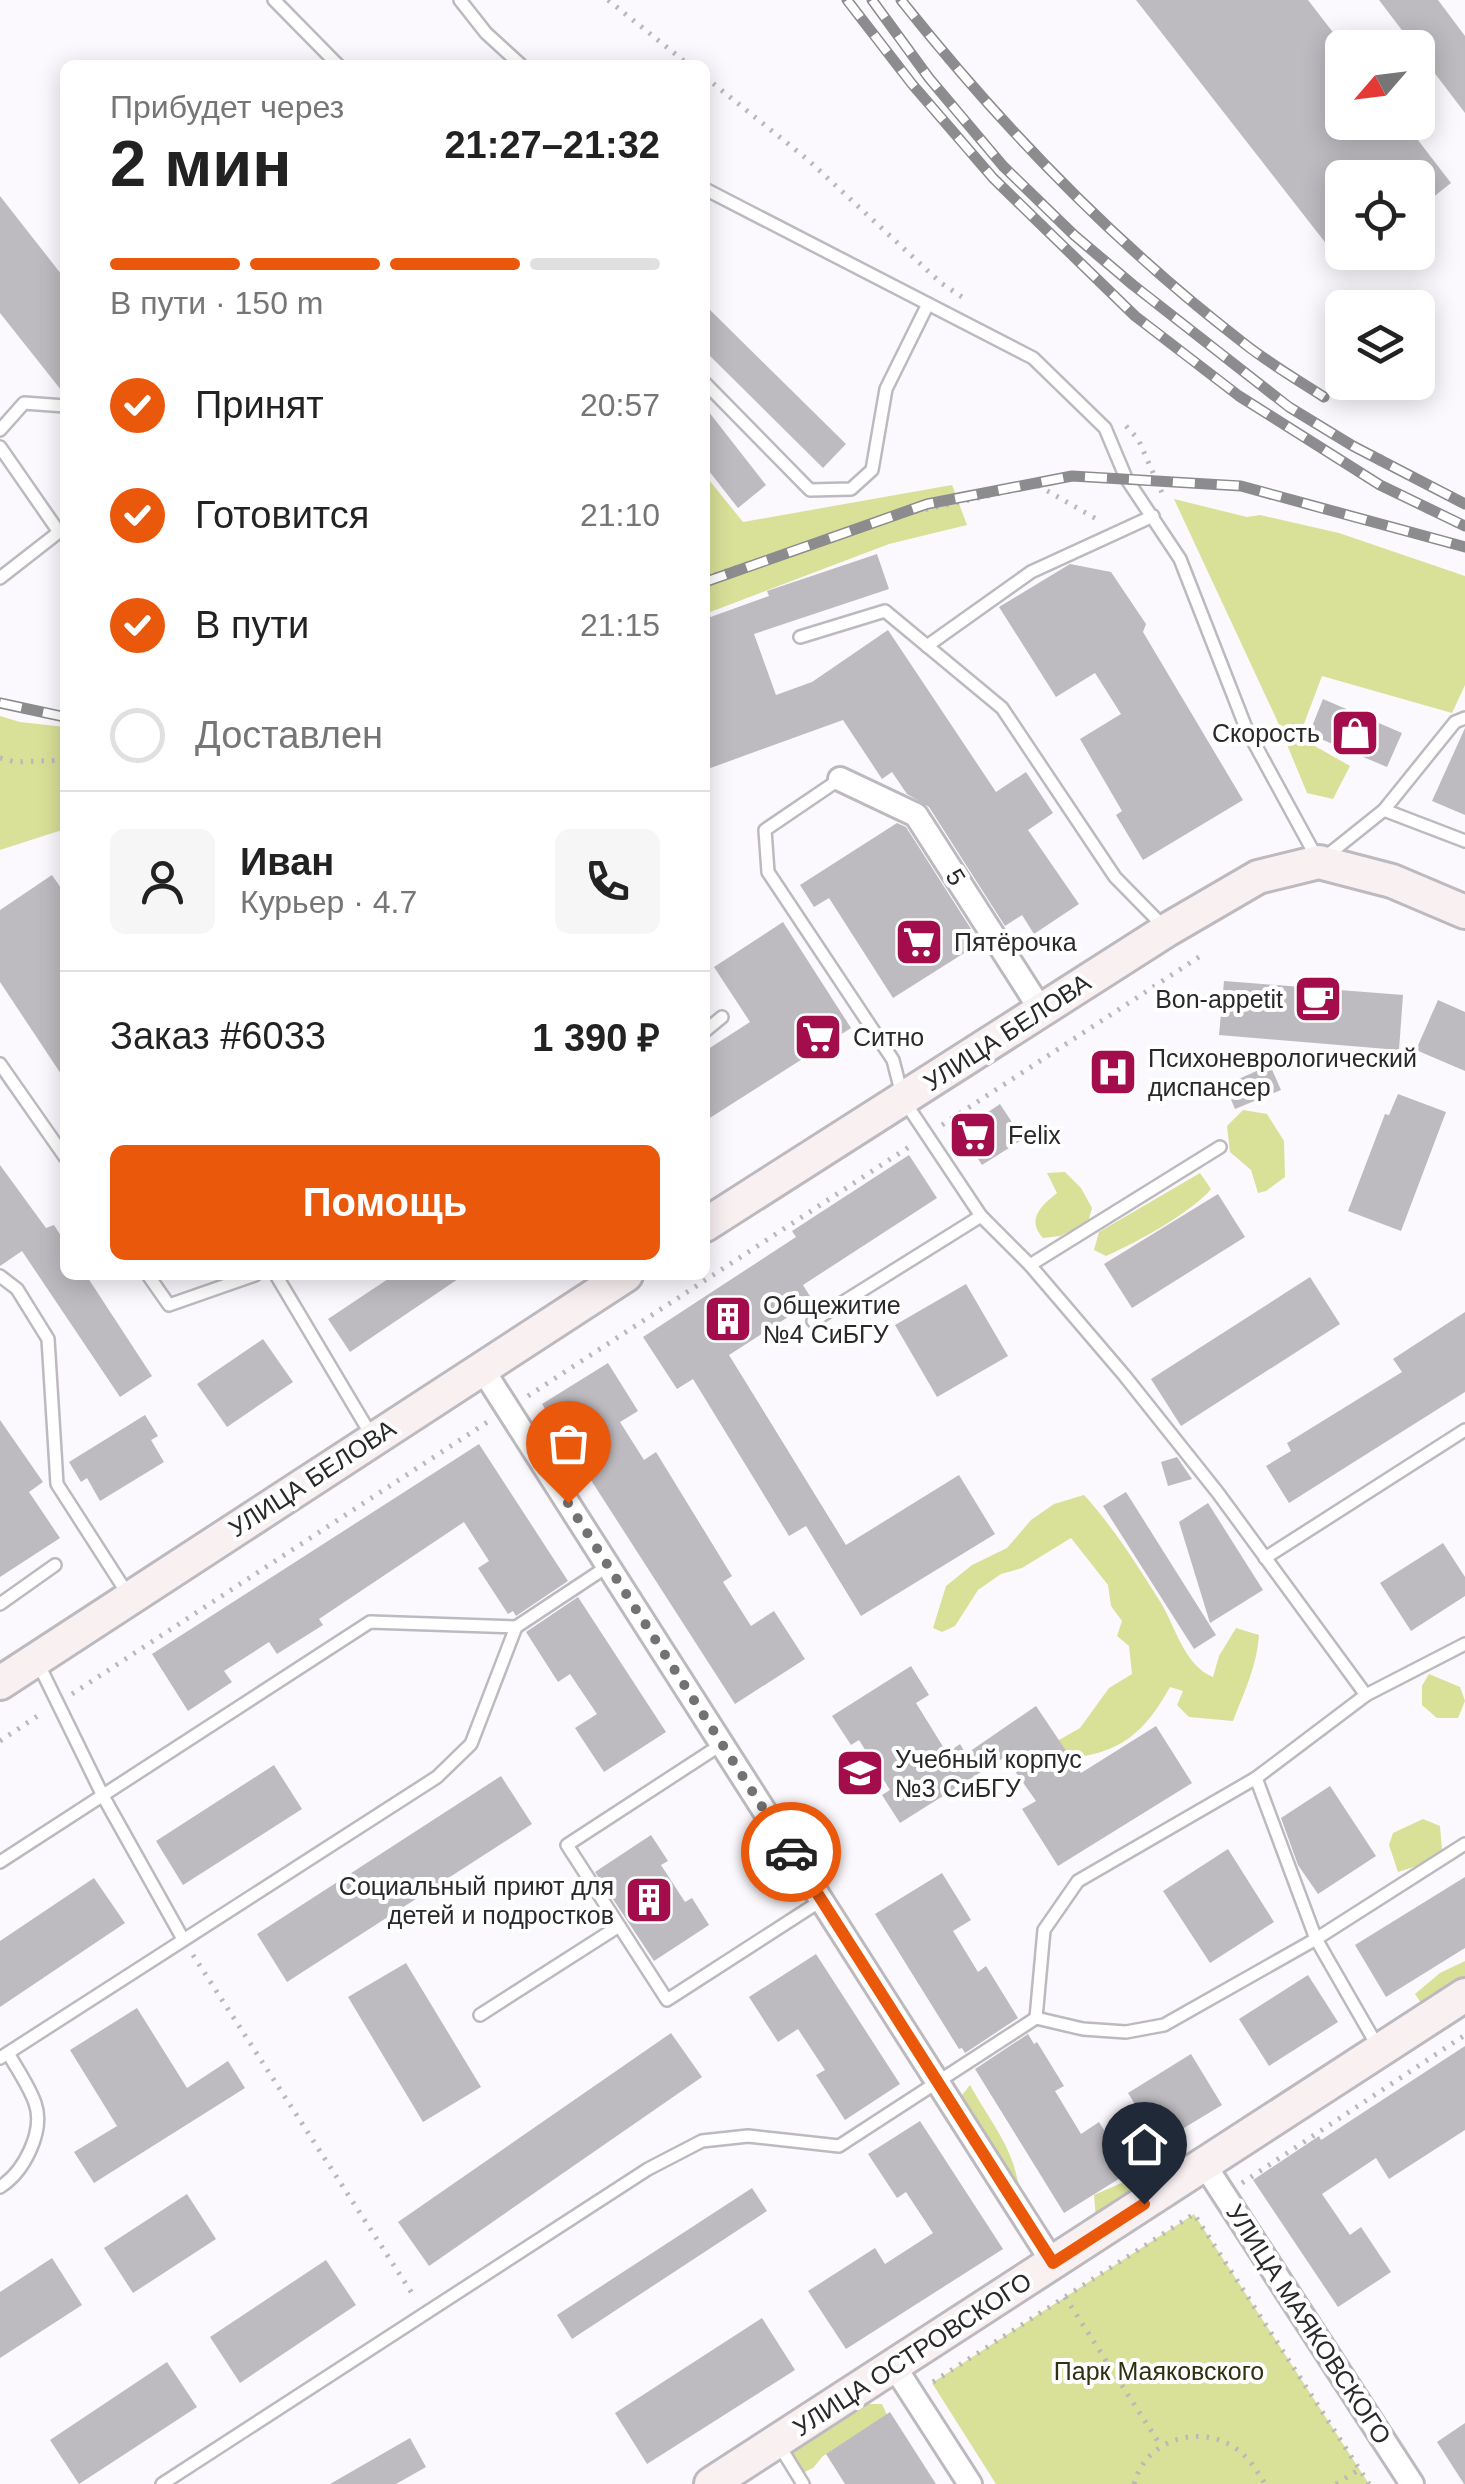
<!DOCTYPE html>
<html lang="ru">
<meta charset="utf-8">
<style>
:root{--surface:#fff;--page:#f6f6f6;--text:#222;--muted:#767676;--line:#e0e0e0;--accent:#ea580c}
body{margin:0;font-family:Helvetica,sans-serif;background:var(--page);color:var(--text);height:100vh;display:flex;flex-direction:column;font-size:38px;white-space:nowrap}
*{box-sizing:border-box;margin:0}
p{font-size:32px;color:var(--muted)}
.icon{flex:none;width:55px;height:55px;fill:none;stroke:currentColor;stroke-width:2;stroke-linecap:round;stroke-linejoin:round}
.map{position:relative;flex:1;overflow:hidden}
.details{position:absolute;left:60px;top:60px;width:650px;height:1220px;display:flex;flex-direction:column;background:var(--surface);border-radius:15px;box-shadow:0 5px 25px #0003}
.details>*{flex:none}
.needle{width:65px;rotate:242deg}
.controls{position:absolute;left:1325px;top:30px;display:grid;gap:20px}
.controls a{display:grid;place-items:center;width:110px;height:110px;border-radius:15px;background:var(--surface);box-shadow:0 5px 25px #0003;font-size:50px}
.pin{position:absolute;display:grid;place-items:center;width:85px;height:85px;color:#fff;margin:-102px -42px;border-radius:50% 50% 50% 0;rotate:-45deg;box-shadow:0 0 10px #0007}
.pin .icon{rotate:45deg}
.courier{position:absolute;display:grid;place-items:center;width:100px;height:100px;margin:-50px;border:8px solid #ea580c;border-radius:50%;background:#fff;color:#222;box-shadow:0 2px 12px #0007}
.headline em{font-style:normal;font-weight:600}
.headline div{display:flex;flex-direction:column-reverse}
.headline{display:flex;align-items:center;justify-content:space-between;height:170px;padding:0 50px}
h1{font-size:65px;font-weight:600;line-height:75px}
.bar{display:grid;grid-template-columns:repeat(4,1fr);gap:15px 10px;align-content:center;height:120px;padding:0 50px}
.bar i{height:12px;border-radius:8px;background:var(--line)}
.bar .current{background:var(--accent)}
.bar p{grid-column:span 4}
.line{display:flex;align-items:center;gap:25px;padding:0 50px;border-top:2px solid var(--line)}
.line div{flex:1}
.round{display:grid;place-items:center;flex:none;width:105px;height:105px;border-radius:15px;background:var(--page)}
ol{padding:0 50px;list-style:none}
li{display:flex;align-items:center;gap:30px;height:110px}
li p{margin-inline-start:auto}
li .icon{padding:10px;border-radius:50%;background:var(--accent);color:#fff;stroke-width:4}
li:last-child{color:var(--muted)}
li i{width:55px;height:55px;border:5px solid var(--line);border-radius:50%}
.primary-button{display:flex;gap:20px;margin-top:auto;padding:20px 50px}
.primary-button a{flex:1;height:115px;border-radius:15px;background:var(--accent);color:#fff;font-size:40px;font-weight:600;line-height:115px;text-align:center}
.map>svg:first-child{display:block}
.green{fill:#d9e098}
.building{fill:#bdbbbf}
.lines{fill:none;stroke-linecap:round;stroke-linejoin:round}
.lane-casing{stroke:#bdbabf;stroke-width:16}
.street-casing{stroke:#bdbabf;stroke-width:28}
.secondary-casing{stroke:#bdbabf;stroke-width:38}
.path{stroke:#b9b8bb;stroke-width:5;stroke-dasharray:2.5 8;stroke-linecap:butt}
.lane{stroke:#fff;stroke-width:11}
.street{stroke:#fff;stroke-width:22}
.secondary{stroke:#f9f0f2;stroke-width:32}
.rail-casing{stroke:#8c8b8e;stroke-width:11}
.rail{stroke:#fff;stroke-width:8;stroke-dasharray:22;stroke-linecap:butt}
.done{stroke:#727174;stroke-width:10;stroke-dasharray:0 18}
.route{stroke:#ea580c;stroke-width:12}
.labels{text-anchor:middle;dominant-baseline:central;stroke-width:8;stroke-linejoin:round;paint-order:stroke}
.poi-label{font-size:25px;fill:#29282a;stroke:#fff;text-anchor:start}
.street-label{font-size:25px;fill:#29282a;stroke:#fff}
.park-label{font-size:25px;fill:#2f3111;stroke:#fff}
</style>
<div class="map">
<svg width="1465" height="2484" viewBox="0 0 1465 2484">
<rect width="100%" height="100%" fill="#fbf9fd"/>
<!-- green -->
<g class="green">
<polygon points="705,475 743,522 952,485 967,525 889,544 705,614"/>
<polygon points="1174,499 1247,517 1260,515 1339,533 1465,576 1465,685 1452,713 1322,676 1299,737 1350,766 1333,799 1307,793 1276,718"/>
<polygon points="0,716 20,722 65,727 65,829 0,850"/>
<polygon points="1243,1110 1267,1114 1284,1141 1285,1177 1266,1191 1258,1193 1251,1170 1230,1152 1227,1126"/>
<path d="M1065,1172L1081,1188L1092,1208L1088,1222L1060,1236L1043,1238C1026,1219 1041,1206 1057,1193L1047,1173Z"/>
<path d="M1200,1173L1211,1189C1192,1212 1134,1244 1106,1256L1094,1250L1099,1232Z"/>
<path d="M1084,1495C1114,1528 1137,1565 1161,1603C1176,1628 1184,1665 1213,1677L1219,1656L1236,1628L1259,1635C1257,1666 1244,1692 1233,1721L1189,1717L1177,1705L1183,1691L1170,1687C1145,1732 1120,1755 1065,1758L1059,1740L1080,1728L1109,1688L1132,1674L1129,1646L1117,1636L1122,1621L1111,1606L1108,1585L1071,1538L1022,1568L1001,1574L978,1590L955,1626L942,1632L933,1628L946,1586L972,1565L1007,1548L1031,1520L1054,1504Z"/>
<polygon points="1429,1674 1460,1687 1465,1701 1458,1718 1437,1718 1422,1705 1422,1686"/>
<polygon points="1423,1819 1440,1826 1442,1850 1426,1863 1398,1872 1389,1845 1393,1833"/>
<polygon points="1465,1961 1465,1985 1414,2012 1421,2003 1415,1994 1440,1973"/>
<path d="M970,2085C989,2120 1018,2153 1019,2194L958,2100Z"/>
<polygon points="1126,2181 1139,2187 1096,2219 1094,2195"/>
<polygon points="1194,2214 1369,2484 996,2484 932,2383"/>
<polygon points="865,2404 882,2404 887,2415 823,2456 813,2468 798,2475 787,2466 790,2443"/>
</g>
<!-- building -->
<g class="building">
<polygon points="1136,0 1308,0 1342,44 1342,122 1404,122 1451,183 1418,209 1418,178 1342,178 1342,264"/>
<polygon points="1379,0 1438,0 1465,36 1465,113"/>
<polygon points="0,196 65,279 65,395 0,313"/>
<polygon points="705,305 846,444 823,468 705,351"/>
<polygon points="705,407 766,485 738,508 705,466"/>
<polygon points="877,554 889,589 754,634 776,695 812,682 888,630 996,792 1026,772 1053,813 1028,830 1079,904 1034,934 1022,915 1005,926 929,807 907,794 892,772 882,779 843,720 705,770 705,619 769,596 767,591"/>
<polygon points="1070,564 1111,572 1146,624 1143,632 1243,800 1143,860 1116,815 1122,811 1080,739 1121,714 1095,673 1056,697 999,607"/>
<polygon points="1323,699 1402,733 1387,767 1309,734"/>
<polygon points="1465,728 1465,815 1432,801"/>
<polygon points="897,823 906,827 980,943 893,998 829,898 814,907 800,885"/>
<polygon points="52,875 65,894 65,1080 0,982 0,910"/>
<polygon points="783,922 851,1028 705,1121 705,1051 750,1022 714,967"/>
<polygon points="1224,981 1403,995 1399,1050 1219,1035"/>
<polygon points="1438,1000 1465,1012 1465,1071 1416,1050"/>
<polygon points="1270,1065 1281,1090 1235,1109 1225,1085"/>
<polygon points="1398,1094 1446,1112 1401,1231 1348,1211 1385,1114 1389,1115"/>
<polygon points="1000,1104 1023,1139 982,1165 960,1131"/>
<polygon points="909,1155 937,1198 803,1285 813,1301 729,1355 846,1545 959,1475 995,1534 861,1616 806,1526 789,1536 693,1379 677,1389 643,1337 796,1237 792,1231"/>
<polygon points="0,1165 46,1228 54,1225 65,1242 65,1275 86,1275 152,1376 120,1397 22,1251 0,1266"/>
<polygon points="1218,1194 1245,1237 1132,1308 1104,1264"/>
<polygon points="394,1275 464,1275 350,1352 328,1319"/>
<polygon points="1310,1277 1340,1324 1181,1426 1151,1379"/>
<polygon points="966,1284 1008,1356 937,1397 895,1325"/>
<polygon points="1465,1312 1465,1392 1289,1503 1266,1466 1291,1451 1287,1443 1402,1372 1393,1359"/>
<polygon points="263,1339 293,1382 227,1427 197,1384"/>
<polygon points="608,1363 638,1411 620,1422 644,1460 656,1452 732,1576 723,1582 751,1626 774,1611 805,1659 735,1704 542,1404"/>
<polygon points="145,1415 158,1436 151,1440 164,1462 100,1501 87,1478 81,1482 69,1462"/>
<polygon points="0,1420 43,1482 29,1492 60,1538 0,1577"/>
<polygon points="479,1444 568,1581 516,1616 513,1611 508,1614 478,1568 489,1561 464,1522 319,1619 323,1625 277,1654 269,1642 224,1671 232,1682 188,1711 152,1654"/>
<polygon points="1177,1457 1192,1479 1168,1486 1161,1462"/>
<polygon points="1126,1492 1216,1635 1194,1649 1103,1506"/>
<polygon points="1208,1503 1263,1590 1210,1623 1179,1522"/>
<polygon points="1443,1543 1465,1577 1465,1596 1411,1631 1380,1583"/>
<polygon points="578,1597 666,1732 604,1772 575,1728 597,1714 570,1674 558,1682 526,1632"/>
<polygon points="911,1666 929,1695 916,1703 947,1753 960,1744 966,1754 1036,1706 1081,1773 1156,1726 1192,1783 1058,1866 1022,1809 1036,1801 1005,1757 900,1823 882,1795 890,1790 859,1740 851,1745 832,1716"/>
<polygon points="274,1765 302,1809 183,1885 156,1841"/>
<polygon points="501,1776 532,1824 287,1982 257,1934"/>
<polygon points="1330,1786 1376,1856 1318,1894 1298,1865 1281,1818"/>
<polygon points="651,1835 668,1861 661,1865 685,1902 692,1898 709,1925 654,1961 595,1872"/>
<polygon points="1228,1849 1274,1922 1210,1963 1163,1891"/>
<polygon points="942,1873 971,1920 953,1931 978,1972 986,1966 1018,2018 965,2053 962,2048 959,2049 875,1914"/>
<polygon points="1465,1877 1465,1948 1386,1997 1355,1945"/>
<polygon points="94,1878 125,1923 0,2007 0,1941"/>
<polygon points="816,1954 900,2084 845,2120 816,2075 825,2070 798,2029 778,2042 749,1997"/>
<polygon points="406,1963 481,2087 423,2122 348,1997"/>
<polygon points="1308,1975 1338,2022 1269,2066 1239,2019"/>
<polygon points="137,2008 187,2088 228,2061 245,2088 94,2183 74,2152 117,2126 70,2050"/>
<polygon points="671,2033 702,2077 429,2266 398,2222"/>
<polygon points="1028,2034 1034,2044 1037,2042 1064,2086 1055,2091 1081,2134 1099,2122 1130,2172 1064,2213 975,2069"/>
<polygon points="1465,2046 1465,2130 1389,2179 1376,2158 1322,2194 1350,2235 1361,2227 1391,2272 1338,2307 1253,2180 1319,2136 1321,2140"/>
<polygon points="1191,2054 1222,2105 1159,2143 1128,2093"/>
<polygon points="920,2121 1003,2249 846,2349 808,2291 875,2248 885,2264 933,2233 906,2192 897,2198 868,2154"/>
<polygon points="752,2188 767,2211 572,2339 557,2315"/>
<polygon points="187,2194 216,2239 133,2293 104,2248"/>
<polygon points="52,2258 82,2305 0,2358 0,2292"/>
<polygon points="326,2260 356,2305 240,2383 210,2337"/>
<polygon points="762,2318 795,2370 647,2464 615,2413"/>
<polygon points="167,2362 197,2407 79,2484 50,2440"/>
<polygon points="890,2412 936,2484 845,2484 826,2454"/>
<polygon points="1465,2423 1465,2484 1464,2484 1437,2442"/>
<polygon points="410,2438 426,2467 396,2484 330,2484"/>
</g>
<g class="lines">
<!-- lane casing -->
<g class="lane-casing">
<g id="lane">
<polyline points="274,0 338,65"/>
<polyline points="460,0 486,33 521,65"/>
<polyline points="705,189 1033,358 1105,428 1126,478 1180,559 1246,728 1319,862 1384,810 1455,722 1465,718"/>
<polyline points="705,383 810,490 851,489 872,470 886,389 928,304"/>
<polyline points="0,430 24,403 65,406"/>
<polyline points="0,447 59,532 0,578"/>
<polyline points="800,637 885,611 1002,708 1115,877 1165,928"/>
<polyline points="927,646 1031,572 1153,516"/>
<polyline points="840,779 765,830 768,872 893,1060 903,1099 981,1216 1030,1265 1124,1375 1218,1493 1366,1695"/>
<polyline points="1384,810 1465,841"/>
<polyline points="705,1031 722,1017"/>
<polyline points="0,1064 65,1157"/>
<polyline points="1030,1265 1220,1147"/>
<polyline points="148,1275 169,1305 255,1275"/>
<polyline points="276,1275 373,1438"/>
<polyline points="0,1276 17,1289 48,1339 57,1484 127,1593"/>
<polyline points="813,1321 981,1216"/>
<polyline points="1265,1558 1465,1430"/>
<polyline points="0,1604 55,1565"/>
<polyline points="38,1663 103,1796 183,1939"/>
<polyline points="722,1744 567,1845 667,2000 822,1900"/>
<polyline points="1256,1778 1316,1939 1378,2047"/>
<polyline points="0,1862 370,1622 516,1627"/>
<polyline points="480,2015 619,1926"/>
<polyline points="1036,2018 1044,1930 1078,1881 1256,1778 1366,1695 1465,1644"/>
<polyline points="0,2058 437,1777 471,1744 516,1627 608,1566"/>
<path d="M0,2187C24,2172 45,2131 35,2103C29,2086 17,2069 8,2053"/>
<polyline points="779,2445 803,2484"/>
<polyline points="162,2484 648,2169 702,2141 748,2136 839,2146 1036,2018 1083,2029 1126,2032 1164,2025 1316,1939 1465,1844"/>
</g>
</g>
<!-- street casing -->
<g class="street-casing">
<g id="street">
<polyline points="840,779 916,815 1041,1010"/>
<polyline points="481,1367 1053,2263"/>
<polyline points="1204,2164 1412,2484"/>
<polyline points="894,2366 970,2484"/>
</g>
</g>
<!-- secondary casing -->
<g class="secondary-casing">
<g id="secondary">
<polyline points="705,1225 1167,930 1258,877 1319,862 1392,881 1465,912"/>
<polyline points="0,1683 626,1275"/>
<polyline points="711,2484 1465,1995"/>
</g>
</g>
<!-- path -->
<g class="path">
<polyline points="608,0 689,65"/>
<polyline points="705,77 807,159 941,283 965,299"/>
<polyline points="1126,426 1138,439 1163,495"/>
<polyline points="705,578 878,520 1037,485 1100,521"/>
<polyline points="0,758 15,762 65,760"/>
<polyline points="942,1125 1199,957"/>
<polyline points="528,1396 912,1145"/>
<polyline points="72,1694 489,1421"/>
<polyline points="0,1741 42,1713"/>
<polyline points="193,1955 415,2298"/>
<polyline points="1242,2183 1465,2035"/>
<polyline points="1065,2297 1161,2446"/>
<polyline points="933,2382 1194,2214 1369,2484"/>
<path d="M1134,2484C1145,2440 1199,2423 1235,2448C1249,2457 1257,2471 1265,2484"/>
<polyline points="1336,2484 1360,2469"/>
</g>
<!-- lane -->
<use href="#lane" class="lane"/>
<!-- street -->
<use href="#street" class="street"/>
<!-- secondary -->
<use href="#secondary" class="secondary"/>
<!-- rail casing -->
<g class="rail-casing">
<g id="rail">
<polyline points="847,0 912,84 993,178 1135,316 1239,396 1380,485 1465,526"/>
<polyline points="872,0 929,78 1003,166 1074,235 1133,285 1289,407 1353,446 1465,504"/>
<path d="M901,0C1001,126 1113,242 1241,341C1267,362 1296,379 1324,397"/>
<polyline points="705,582 927,504 1072,476 1241,486 1465,547"/>
<polyline points="0,703 65,717"/>
</g>
</g>
<!-- rail -->
<use href="#rail" class="rail"/>
</g>
<g class="lines">
<!-- done -->
<polyline class="done" points="568,1503 791,1852"/>
<!-- route -->
<polyline class="route" points="791,1852 1053,2263 1144,2204"/>
</g>
<!-- icons -->
<defs>
<g id="shop-square" transform="scale(2.5)"><rect x="-9" y="-9" width="18" height="18" rx="4" fill="#a40d4b" stroke="#fff"/><path d="M-5-2.5h2.3a2.7 3.5 0 0 1 5.4 0H5L5.5 6h-11ZM-1.5-2.5h3a1.5 2.3 0 0 0-3 0Z" fill="#fff"/></g>
<g id="supermarket-square" transform="scale(2.5)"><rect x="-9" y="-9" width="18" height="18" rx="4" fill="#a40d4b" stroke="#fff"/><path d="M-6-5.5h2.5l.6 2H6L4.5 2H-2.5L-4.4-4H-6ZM-1.5 3.2a1.3 1.3 0 1 0 .1 0ZM3 3.2a1.3 1.3 0 1 0 .1 0Z" fill="#fff"/></g>
<g id="cafe-square" transform="scale(2.5)"><rect x="-9" y="-9" width="18" height="18" rx="4" fill="#a40d4b" stroke="#fff"/><path d="M-5.5-4.5H6V0H3Q3 3.5 0 3.5H-2.5Q-5.5 3.5-5.5 0ZM3-3.2v2h1.7v-2ZM-6 4.5H4V6H-6Z" fill="#fff"/></g>
<g id="hospital-square" transform="scale(2.5)"><rect x="-9" y="-9" width="18" height="18" rx="4" fill="#a40d4b" stroke="#fff"/><path d="M-5-5h3v3.5h4V-5h3V5h-3V1.5h-4V5h-3Z" fill="#fff"/></g>
<g id="building-square" transform="scale(2.5)"><rect x="-9" y="-9" width="18" height="18" rx="4" fill="#a40d4b" stroke="#fff"/><path d="M-4-6H4V6H1V3H-1V6H-4ZM-2.5-4.3h1.7v1.8h-1.7ZM.8-4.3h1.7v1.8H.8ZM-2.5-1h1.7V.8h-1.7ZM.8-1h1.7V.8H.8Z" fill="#fff"/></g>
<g id="university-square" transform="scale(2.5)"><rect x="-9" y="-9" width="18" height="18" rx="4" fill="#a40d4b" stroke="#fff"/><path d="M0-5L7-2L0 1L-7-2ZM-4 1L0 2.5L4 1V4Q0 6-4 4Z" fill="#fff"/></g>
</defs>
<g fill-rule="evenodd">
<use href="#shop-square" x="1355" y="733"/>
<use href="#supermarket-square" x="919" y="942"/>
<use href="#cafe-square" x="1318" y="999"/>
<use href="#supermarket-square" x="818" y="1037"/>
<use href="#hospital-square" x="1113" y="1072"/>
<use href="#supermarket-square" x="973" y="1135"/>
<use href="#building-square" x="728" y="1319"/>
<use href="#university-square" x="860" y="1773"/>
<use href="#building-square" x="649" y="1900"/>
</g>
<g class="labels">
<!-- poi labels -->
<g class="poi-label">
<text x="1320" y="733" text-anchor="end">Скорость</text>
<text x="954" y="942">Пятёрочка</text>
<text x="1283" y="999" text-anchor="end">Bon-appetit</text>
<text x="853" y="1037">Ситно</text>
<text x="1148" y="1058">Психоневрологический<tspan x="1148" dy="29">диспансер</tspan></text>
<text x="1008" y="1135">Felix</text>
<text x="763" y="1305">Общежитие<tspan x="763" dy="29">№4 СиБГУ</tspan></text>
<text x="895" y="1759">Учебный корпус<tspan x="895" dy="29">№3 СиБГУ</tspan></text>
<text x="614" y="1886" text-anchor="end">Социальный приют для<tspan x="614" dy="29">детей и подростков</tspan></text>
</g>
<!-- street labels -->
<g class="street-label">
<text transform="translate(956 877) rotate(58)">5</text>
<text transform="translate(1007 1032) rotate(-33)">УЛИЦА БЕЛОВА</text>
<text transform="translate(312 1478) rotate(-33)">УЛИЦА БЕЛОВА</text>
<text transform="translate(1309 2324) rotate(57)">УЛИЦА МАЯКОВСКОГО</text>
<text transform="translate(912 2354) rotate(-33)">УЛИЦА ОСТРОВСКОГО</text>
</g>
<!-- park labels -->
<g class="park-label">
<text x="1159" y="2371">Парк Маяковского</text>
</g>
</g>
</svg>
<div class="controls">
<a><svg class="needle" viewBox="-14 -14 28 28"><path d="M0-13l5 13h-10z" fill="#e53935"/><path d="M0 13l5-13h-10z" fill="#767676"/></svg></a>
<a><svg class="icon" aria-label="locate" viewBox="0 0 24 24"><circle cx="12" cy="12" r="6"/><path d="M12 2v4M12 18v4M2 12h4M18 12h4"/></svg></a>
<a><svg class="icon" aria-label="layers" viewBox="0 0 24 24"><path d="M12 4l9 5-9 5-9-5zM3 14l9 5 9-5"/></svg></a>
</div>
<div class="pin" style="left:568px;top:1503px;background:#ea580c"><svg class="icon" aria-label="bag" viewBox="0 0 24 24"><path d="M5 8h14l-1 12H6zM9 8a3 3 0 0 1 6 0"/></svg></div>
<div class="pin" style="left:1144px;top:2204px;background:#1f2937"><svg class="icon" aria-label="home" viewBox="0 0 24 24"><path d="M3 11l9-7 9 7M6 9v11h12V9"/></svg></div>
<div class="courier" style="left:791px;top:1852px"><svg class="icon" aria-label="car" viewBox="0 0 24 24"><path d="M5 17H2v-5l4-1 3-4h7l3 4 3 1v5h-3M9 17h6M6 11h13"/><circle cx="7" cy="17" r="2"/><circle cx="17" cy="17" r="2"/></svg></div>
<section class="details">
<div class="headline"><div><h1>2 мин</h1><p>Прибудет через</p></div><em>21:27–21:32</em></div>
<div class="bar"><i class="current"></i><i class="current"></i><i class="current"></i><i></i><p>В пути · 150 m</p></div>
<ol>
<li><svg class="icon" aria-label="check" viewBox="0 0 24 24"><path d="M5 12l5 5 9-10"/></svg>Принят<p>20:57</p></li>
<li><svg class="icon" aria-label="check" viewBox="0 0 24 24"><path d="M5 12l5 5 9-10"/></svg>Готовится<p>21:10</p></li>
<li><svg class="icon" aria-label="check" viewBox="0 0 24 24"><path d="M5 12l5 5 9-10"/></svg>В пути<p>21:15</p></li>
<li><i></i>Доставлен</li>
</ol>
<div class="line" style="height:180px"><a class="round"><svg class="icon" aria-label="person" viewBox="0 0 24 24"><circle cx="12" cy="8" r="4"/><path d="M4 21q1-7 8-7t8 7"/></svg></a><div><b>Иван</b><p>Курьер · 4.7</p></div><a class="round"><svg class="icon" aria-label="phone" viewBox="0 0 24 24"><path d="M5 4h4l2 5-3 2q2 4 5 5l2-3 5 2v4C11 20 4 13 5 4z"/></svg></a></div>
<div class="line" style="height:130px"><div>Заказ #6033</div><b>1 390 ₽</b></div>
<div class="primary-button"><a>Помощь</a></div>
</section>
</div>
